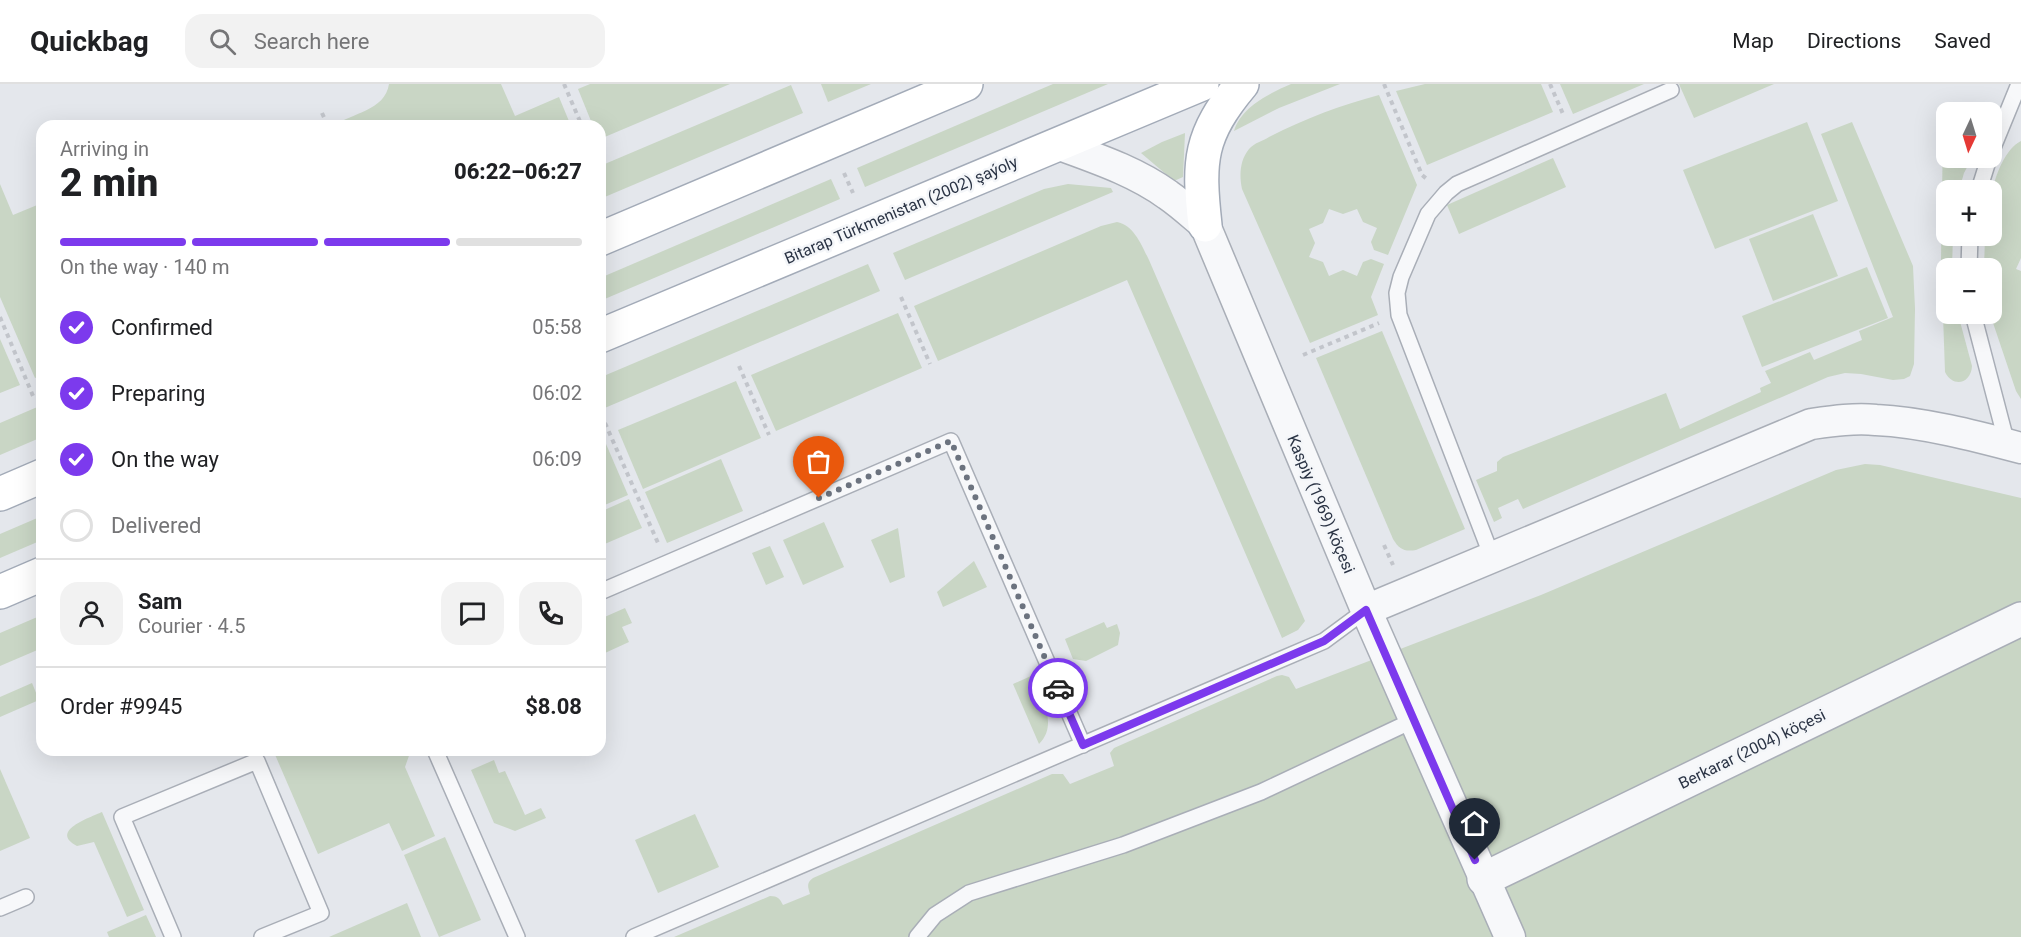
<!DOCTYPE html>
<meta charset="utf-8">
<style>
:root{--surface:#fff;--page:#f2f2f2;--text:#202124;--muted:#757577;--line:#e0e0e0;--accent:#7c3aed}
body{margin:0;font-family:Roboto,sans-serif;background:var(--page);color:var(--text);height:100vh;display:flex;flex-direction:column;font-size:22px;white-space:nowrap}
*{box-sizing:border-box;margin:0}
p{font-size:20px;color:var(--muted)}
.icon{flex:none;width:33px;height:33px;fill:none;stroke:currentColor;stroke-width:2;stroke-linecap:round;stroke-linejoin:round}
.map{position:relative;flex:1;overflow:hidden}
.drawer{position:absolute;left:36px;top:36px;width:570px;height:636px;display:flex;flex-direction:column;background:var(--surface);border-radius:18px;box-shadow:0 6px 24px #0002}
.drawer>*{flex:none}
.needle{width:39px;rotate:184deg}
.fabs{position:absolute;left:1936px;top:18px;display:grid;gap:12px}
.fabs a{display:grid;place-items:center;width:66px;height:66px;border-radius:12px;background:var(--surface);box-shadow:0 6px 24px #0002;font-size:30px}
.pin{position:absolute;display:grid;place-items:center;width:51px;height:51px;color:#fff;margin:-62px -26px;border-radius:50% 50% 50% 0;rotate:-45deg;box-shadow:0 0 6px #0007}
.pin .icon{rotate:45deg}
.courier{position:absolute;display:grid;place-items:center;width:60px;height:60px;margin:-30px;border:4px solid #7c3aed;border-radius:50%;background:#fff;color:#222;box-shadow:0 2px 8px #0007}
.head em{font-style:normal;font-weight:800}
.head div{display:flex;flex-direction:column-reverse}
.head{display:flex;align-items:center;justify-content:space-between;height:102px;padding:0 24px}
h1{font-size:39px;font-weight:800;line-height:45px}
.bar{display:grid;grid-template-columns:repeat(4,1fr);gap:9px 6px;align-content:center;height:72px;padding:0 24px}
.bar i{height:8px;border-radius:4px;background:var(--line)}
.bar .on{background:var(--accent)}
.bar p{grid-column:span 4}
.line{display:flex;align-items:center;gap:15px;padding:0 24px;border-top:2px solid var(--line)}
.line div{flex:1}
.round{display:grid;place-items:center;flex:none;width:63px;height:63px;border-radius:18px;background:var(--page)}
ol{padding:0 24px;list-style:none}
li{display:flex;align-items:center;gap:18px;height:66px}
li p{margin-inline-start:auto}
li .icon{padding:6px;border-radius:50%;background:var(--accent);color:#fff;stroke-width:4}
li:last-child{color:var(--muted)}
li i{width:33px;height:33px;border:3px solid var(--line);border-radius:50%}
header{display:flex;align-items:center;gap:36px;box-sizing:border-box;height:84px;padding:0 30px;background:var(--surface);border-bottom:2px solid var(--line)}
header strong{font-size:28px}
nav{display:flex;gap:33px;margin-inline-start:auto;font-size:21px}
.search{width:420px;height:54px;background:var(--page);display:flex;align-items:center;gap:15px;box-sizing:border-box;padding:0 21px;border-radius:18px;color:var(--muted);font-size:22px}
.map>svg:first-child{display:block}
.green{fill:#c9d6c5}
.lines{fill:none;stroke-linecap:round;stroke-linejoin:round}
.service-casing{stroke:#a9aeb7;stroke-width:18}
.minor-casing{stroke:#a9aeb7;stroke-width:33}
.tertiary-casing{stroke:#a9aeb7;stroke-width:36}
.primary-casing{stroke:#a3abb8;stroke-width:36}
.path{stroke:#c2c5cb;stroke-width:4;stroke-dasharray:4.5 4.5;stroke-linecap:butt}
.service{stroke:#f7f8fa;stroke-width:15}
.minor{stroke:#f7f8fa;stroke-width:30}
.tertiary{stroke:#f7f8fa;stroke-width:33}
.primary{stroke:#fff;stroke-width:33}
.done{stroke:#6c737f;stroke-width:6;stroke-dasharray:0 10.8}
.route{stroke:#7c3aed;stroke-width:8}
.labels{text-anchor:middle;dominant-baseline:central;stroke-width:5;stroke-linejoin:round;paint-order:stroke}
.street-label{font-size:16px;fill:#2b3445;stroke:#f4f6f9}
</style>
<header>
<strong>Quickbag</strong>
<div class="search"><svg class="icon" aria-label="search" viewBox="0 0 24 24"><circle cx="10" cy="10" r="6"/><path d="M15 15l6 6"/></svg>Search here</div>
<nav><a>Map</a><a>Directions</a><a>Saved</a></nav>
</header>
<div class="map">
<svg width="2021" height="853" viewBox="0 0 2021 853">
<rect width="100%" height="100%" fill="#e4e7ec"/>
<!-- green -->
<g class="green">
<path d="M389,0H501L515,32L559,13L571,42H334C351,29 385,27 389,0Z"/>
<polygon points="590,0 730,0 600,55 600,42 593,42 578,5"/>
<polygon points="821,0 871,0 828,18"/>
<polygon points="1053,0 1108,0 865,103 857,84"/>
<path d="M1291,0H1340L1279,24L1234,47C1241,23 1270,9 1291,0Z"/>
<polygon points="1425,0 1541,0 1553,28 1427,81 1396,7"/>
<polygon points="1560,0 1644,0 1573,30"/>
<polygon points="1679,0 1774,0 1694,34"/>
<polygon points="791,1 803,29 600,115 600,82"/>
<path d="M1379,11L1417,101L1388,171L1374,166L1371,158L1377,144L1363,138L1357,125L1343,130L1329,125L1323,139L1309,145L1315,159L1309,173L1323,178L1329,192L1343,186L1357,192L1363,178L1371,175L1384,180L1371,213L1378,231L1310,259L1242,105C1239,91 1240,76 1249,65C1254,59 1263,57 1269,53C1304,35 1341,21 1379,11Z"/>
<polygon points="1807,38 1838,117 1715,165 1683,86"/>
<polygon points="1852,38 1913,182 1915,225 1914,280 1910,292 1904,295 1893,296 1861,290 1845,289 1828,293 1523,425 1518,415 1498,424 1502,434 1494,438 1476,396 1497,387 1497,378 1503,373 1666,309 1680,345 1761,308 1760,304 1771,299 1765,287 1810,268 1814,276 1862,256 1859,247 1893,233 1821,50"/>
<path d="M1943,47L1947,50V74H1972L1964,89L1959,106H1947V152H1953L1952,184H1947V230H1958L1972,282C1971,300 1953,304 1945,288L1941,174Z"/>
<polygon points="1185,49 1183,93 1174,97 1141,69 1162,58"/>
<path d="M2021,57V174L2016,185L2021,187V315L2016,307L1990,230H1992V184H1984L1985,152H1992C1992,138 1990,122 1992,109C1995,92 2005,65 2021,57Z"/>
<polygon points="1553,74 1566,103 1459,150 1447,121"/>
<polygon points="831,95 840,115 600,217 600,194"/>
<polygon points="0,100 13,131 42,119 42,291 35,294 0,213"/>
<polygon points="1068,100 1111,104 1113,108 905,196 893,169 1044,105"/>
<polygon points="1813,130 1838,192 1773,217 1749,155"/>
<path d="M1117,138C1134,141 1142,162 1149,176L1305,537L1298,546L1282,554L1127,196L938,277L914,222L1101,142Z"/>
<polygon points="868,180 880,207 600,326 600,295 606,291"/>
<polygon points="1867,183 1888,234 1762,283 1742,232"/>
<polygon points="898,229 922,284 776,347 751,291"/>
<path d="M1382,247L1465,445L1416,466C1404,468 1399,465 1393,455L1316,274Z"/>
<polygon points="0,255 20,301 0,309"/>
<polygon points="736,297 761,354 643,405 618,346"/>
<polygon points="42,321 42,353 0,371 0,339"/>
<polygon points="603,353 628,411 600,423 600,354"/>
<polygon points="721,375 743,427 667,459 645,408"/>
<path d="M1865,380L1880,381L2021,414V853H674L770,812C778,812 780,815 783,821L810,810C808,803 806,799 813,794L1052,690H1063L1070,700L1114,682L1110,669L1114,664L1277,592L1282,591L1289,593L1296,605L1541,511L1836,386Z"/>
<polygon points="629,415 642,444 600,462 600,428"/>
<polygon points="42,432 42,456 0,474 0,450"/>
<polygon points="824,438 844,483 803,501 783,456"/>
<polygon points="898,444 905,493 890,499 871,456"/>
<polygon points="770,462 784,493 766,501 752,469"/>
<polygon points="974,477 987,503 943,523 937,508"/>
<polygon points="625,524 632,539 622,543 629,558 605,569 600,558 600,535"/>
<polygon points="42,531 42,564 0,582 0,549"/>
<polygon points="1104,538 1107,544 1117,540 1120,549 1118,561 1086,577 1073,575 1065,555"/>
<path d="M1031,592C1041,613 1059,640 1039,660L1013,600Z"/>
<polygon points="32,599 39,616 0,633 0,613"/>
<polygon points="273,666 411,666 405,683 435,752 402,767 389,739 318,770"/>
<polygon points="494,676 499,689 505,687 525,731 541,724 546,734 515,747 494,739 471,686"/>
<polygon points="0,685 30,754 0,767"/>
<path d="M102,728L144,826L127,833L94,758L77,762C49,747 89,734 102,728Z"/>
<polygon points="695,730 719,783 658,809 635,756"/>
<polygon points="445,753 481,836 439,853 404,771"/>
<polygon points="407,819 421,853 329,853"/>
<polygon points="146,831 156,853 109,853 107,848"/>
</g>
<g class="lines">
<!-- service casing -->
<g class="service-casing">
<g id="service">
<polyline points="1992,66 2019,0"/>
<polyline points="1979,106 1989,74"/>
<polyline points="1969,184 1970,152"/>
<polyline points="1973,230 2007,360"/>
<polyline points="1492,473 1399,231 1397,209 1401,193 1428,130 1446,109 1457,100 1671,6"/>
<polyline points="600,508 951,357 1083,661"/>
<polyline points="435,666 517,853"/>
<polyline points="0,824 26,813"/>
<polyline points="173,853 122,733 257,677 321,829 262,853"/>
<polyline points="634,853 1324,557 1366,526"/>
<polyline points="917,853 935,831 969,809 1123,761 1261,708 1414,636"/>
</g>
</g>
<!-- minor casing -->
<g class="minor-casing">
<g id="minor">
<path d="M1057,60C1095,74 1135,87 1168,111C1181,120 1193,131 1205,141L1366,526L1510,853"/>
<path d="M1366,526L1811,340C1833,337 1854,334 1876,336C1922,338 1976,352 2021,364"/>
</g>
</g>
<!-- tertiary casing -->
<g class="tertiary-casing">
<polyline id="tertiary" points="1484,795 2021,535"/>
</g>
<!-- primary casing -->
<g class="primary-casing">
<g id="primary">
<path d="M1205,141C1198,77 1199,51 1242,0"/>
<polyline points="600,155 966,0"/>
<polyline points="600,252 1202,0"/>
<polyline points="0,410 42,392"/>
<polyline points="0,508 42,490"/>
</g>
</g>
<!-- path -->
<g class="path">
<polyline points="564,0 582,42"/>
<polyline points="1384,0 1422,91 1428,96"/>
<polyline points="1550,0 1563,30"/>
<polyline points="322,29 328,42"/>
<polyline points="844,89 853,109"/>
<polyline points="901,213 930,280"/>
<polyline points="0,233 33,312"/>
<polyline points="1303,271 1379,239"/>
<polyline points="739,282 769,351"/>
<polyline points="605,339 658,459"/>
<polyline points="1384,461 1393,481"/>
</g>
<!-- service -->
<use href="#service" class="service"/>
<!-- minor -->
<use href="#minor" class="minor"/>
<!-- tertiary -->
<use href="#tertiary" class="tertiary"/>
<!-- primary -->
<use href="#primary" class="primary"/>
</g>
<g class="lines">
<!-- done -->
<polyline class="done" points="819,414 951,357 1058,604"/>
<!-- route -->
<polyline class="route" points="1058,604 1083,661 1324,557 1366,526 1475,776"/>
</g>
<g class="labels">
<!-- street labels -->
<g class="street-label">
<text transform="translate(901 126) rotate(-23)">Bitarap Türkmenistan (2002) şaýoly</text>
<text transform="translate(1321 420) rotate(67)">Kaspiy (1969) köçesi</text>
<text transform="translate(1752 665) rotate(-26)">Berkarar (2004) köçesi</text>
</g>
</g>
</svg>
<div class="fabs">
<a><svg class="needle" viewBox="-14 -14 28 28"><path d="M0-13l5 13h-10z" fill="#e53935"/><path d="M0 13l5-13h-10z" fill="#757577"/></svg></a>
<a>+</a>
<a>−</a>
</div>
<div class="pin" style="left:819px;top:414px;background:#ea580c"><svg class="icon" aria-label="bag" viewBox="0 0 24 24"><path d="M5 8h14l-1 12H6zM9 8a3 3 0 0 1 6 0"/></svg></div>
<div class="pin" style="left:1475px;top:776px;background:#1f2937"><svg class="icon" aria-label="home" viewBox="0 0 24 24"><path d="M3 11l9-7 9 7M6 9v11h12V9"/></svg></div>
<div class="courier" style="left:1058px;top:604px"><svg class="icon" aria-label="car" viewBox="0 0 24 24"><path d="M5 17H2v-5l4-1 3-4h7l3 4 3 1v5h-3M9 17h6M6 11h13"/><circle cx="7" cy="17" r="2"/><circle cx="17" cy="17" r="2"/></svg></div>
<section class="drawer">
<div class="head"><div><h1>2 min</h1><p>Arriving in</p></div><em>06:22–06:27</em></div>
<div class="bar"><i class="on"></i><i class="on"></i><i class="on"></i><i></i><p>On the way · 140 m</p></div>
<ol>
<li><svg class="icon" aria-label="check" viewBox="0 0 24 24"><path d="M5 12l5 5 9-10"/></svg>Confirmed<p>05:58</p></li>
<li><svg class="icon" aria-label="check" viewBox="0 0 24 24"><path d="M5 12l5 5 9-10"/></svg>Preparing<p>06:02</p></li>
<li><svg class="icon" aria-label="check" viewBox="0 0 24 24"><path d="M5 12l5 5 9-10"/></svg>On the way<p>06:09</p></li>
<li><i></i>Delivered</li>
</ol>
<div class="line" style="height:108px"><a class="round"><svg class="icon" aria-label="person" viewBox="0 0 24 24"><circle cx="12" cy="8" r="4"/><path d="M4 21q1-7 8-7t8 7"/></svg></a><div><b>Sam</b><p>Courier · 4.5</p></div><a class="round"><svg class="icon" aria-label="chat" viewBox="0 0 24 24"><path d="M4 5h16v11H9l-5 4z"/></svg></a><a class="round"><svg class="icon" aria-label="phone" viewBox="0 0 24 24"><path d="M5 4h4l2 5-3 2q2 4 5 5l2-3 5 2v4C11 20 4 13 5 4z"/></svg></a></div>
<div class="line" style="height:78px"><div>Order #9945</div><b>$8.08</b></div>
</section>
</div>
